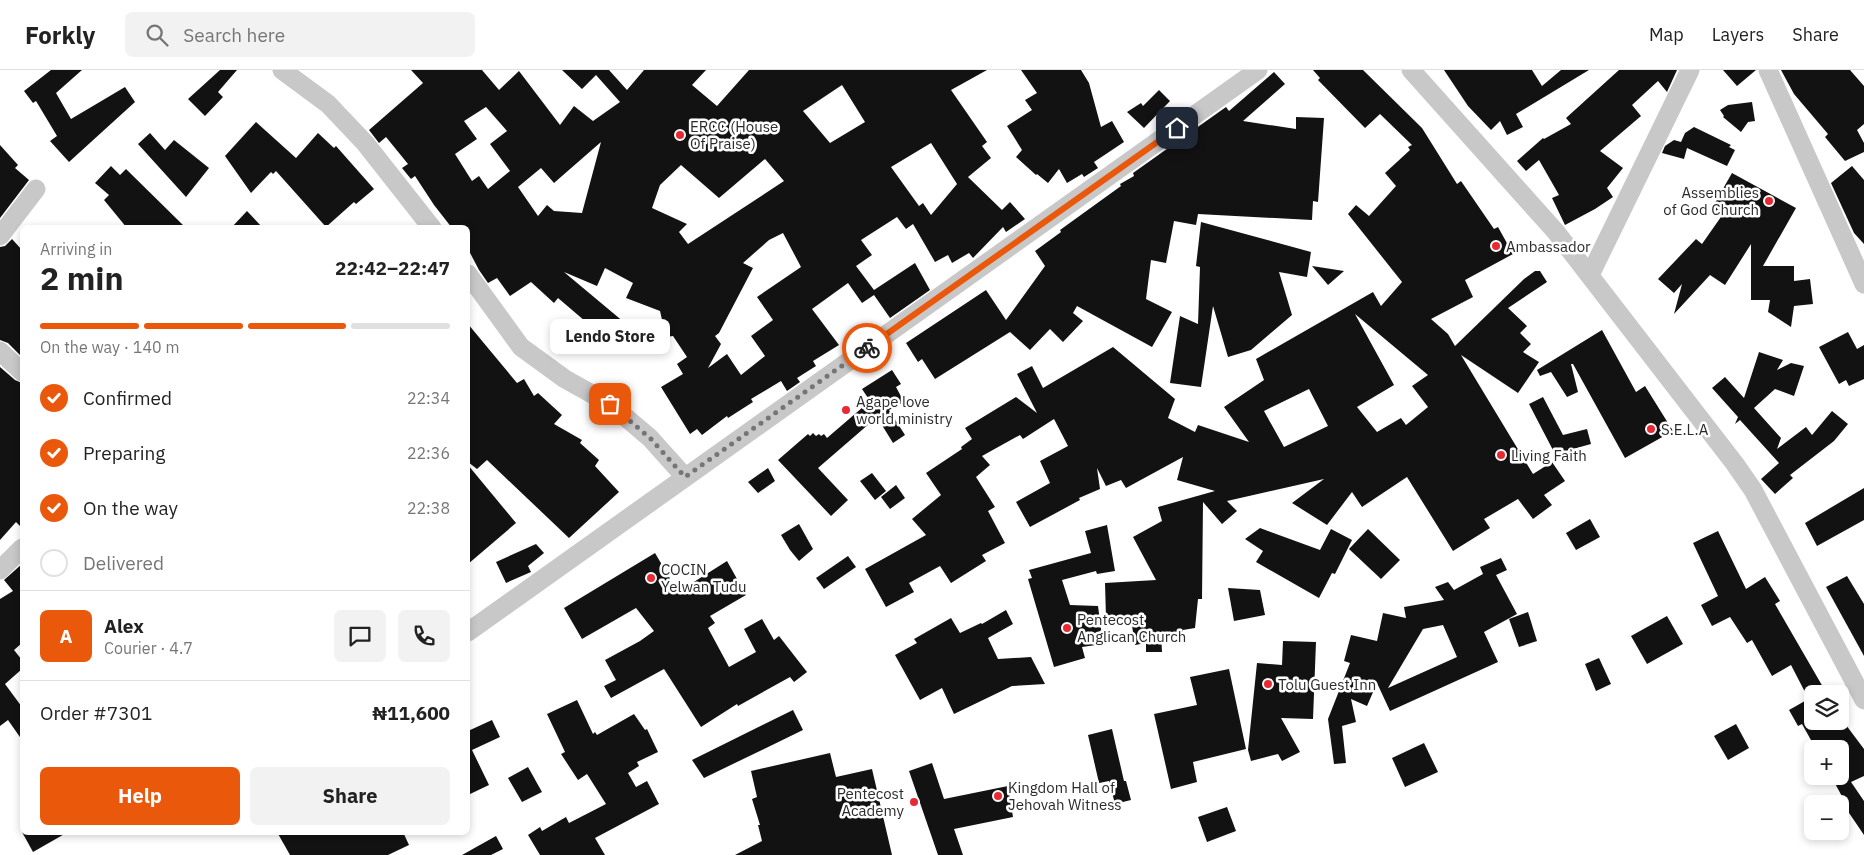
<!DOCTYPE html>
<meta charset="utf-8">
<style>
:root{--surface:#fff;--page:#f2f2f2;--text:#222;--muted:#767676;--line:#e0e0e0;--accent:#ea580c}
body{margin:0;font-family:"IBM Plex Sans",sans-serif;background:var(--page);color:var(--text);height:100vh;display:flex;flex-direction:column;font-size:19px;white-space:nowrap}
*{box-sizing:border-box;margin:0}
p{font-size:16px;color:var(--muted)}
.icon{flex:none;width:28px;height:28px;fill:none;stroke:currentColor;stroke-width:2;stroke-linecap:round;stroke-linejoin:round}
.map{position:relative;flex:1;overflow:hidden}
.sheet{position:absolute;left:20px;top:155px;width:450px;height:610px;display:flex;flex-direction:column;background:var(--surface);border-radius:8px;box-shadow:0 2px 8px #0003}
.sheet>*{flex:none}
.controls{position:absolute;left:1804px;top:615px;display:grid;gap:10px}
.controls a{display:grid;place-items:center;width:45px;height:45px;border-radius:8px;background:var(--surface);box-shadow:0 2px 8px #0003;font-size:25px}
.pin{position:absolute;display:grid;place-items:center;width:42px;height:42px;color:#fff;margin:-21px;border-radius:10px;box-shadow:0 2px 8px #0006}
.courier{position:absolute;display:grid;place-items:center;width:50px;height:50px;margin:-25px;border:4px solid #ea580c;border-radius:50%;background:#fff;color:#222;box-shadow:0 1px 6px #0007}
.bubble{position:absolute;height:35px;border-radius:8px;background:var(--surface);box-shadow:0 2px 8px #0003;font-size:16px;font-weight:700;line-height:35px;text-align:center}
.head em{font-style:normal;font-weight:700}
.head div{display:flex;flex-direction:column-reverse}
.head{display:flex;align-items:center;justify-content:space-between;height:85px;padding:0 20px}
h1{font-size:32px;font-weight:700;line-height:38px}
.bar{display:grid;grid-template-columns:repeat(4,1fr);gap:8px 5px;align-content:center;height:60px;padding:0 20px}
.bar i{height:6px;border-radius:4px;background:var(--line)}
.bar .on{background:var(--accent)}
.bar p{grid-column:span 4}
.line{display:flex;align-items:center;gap:12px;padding:0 20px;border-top:1px solid var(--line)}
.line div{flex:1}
.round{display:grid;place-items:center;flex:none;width:52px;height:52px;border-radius:8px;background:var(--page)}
ol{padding:0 20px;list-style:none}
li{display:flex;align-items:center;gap:15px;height:55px}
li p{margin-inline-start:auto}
li .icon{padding:5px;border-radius:50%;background:var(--accent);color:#fff;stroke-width:4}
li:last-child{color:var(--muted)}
li i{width:28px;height:28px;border:2px solid var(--line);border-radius:50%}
.primary-button{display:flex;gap:10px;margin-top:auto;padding:10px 20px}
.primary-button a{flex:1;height:58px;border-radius:8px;background:var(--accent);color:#fff;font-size:20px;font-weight:700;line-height:58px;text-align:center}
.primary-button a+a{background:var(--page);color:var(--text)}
header{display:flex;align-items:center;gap:30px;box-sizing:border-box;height:70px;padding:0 25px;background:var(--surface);border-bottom:1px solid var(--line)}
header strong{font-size:24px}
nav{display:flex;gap:28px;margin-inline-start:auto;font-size:18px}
.search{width:350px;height:45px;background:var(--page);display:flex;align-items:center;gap:12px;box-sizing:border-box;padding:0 18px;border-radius:8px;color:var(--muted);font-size:19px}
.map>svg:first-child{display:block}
.building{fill:#121212;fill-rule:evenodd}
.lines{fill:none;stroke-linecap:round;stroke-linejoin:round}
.street{stroke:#c8c8c8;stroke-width:19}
.done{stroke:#757575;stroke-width:5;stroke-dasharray:0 9}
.route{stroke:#ea580c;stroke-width:6}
.poi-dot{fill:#e62a33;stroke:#fff;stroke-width:2}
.labels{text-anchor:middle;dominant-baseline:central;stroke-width:5;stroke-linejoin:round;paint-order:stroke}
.poi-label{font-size:15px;fill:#2b2b2b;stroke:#fff;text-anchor:start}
</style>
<header>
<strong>Forkly</strong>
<div class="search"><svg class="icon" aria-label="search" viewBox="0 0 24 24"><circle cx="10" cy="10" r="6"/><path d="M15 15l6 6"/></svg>Search here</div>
<nav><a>Map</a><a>Layers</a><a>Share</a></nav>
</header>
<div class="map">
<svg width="1864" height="785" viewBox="0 0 1864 785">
<rect width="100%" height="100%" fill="#fff"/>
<!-- building -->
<g class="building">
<polygon points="51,0 82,0 56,23 71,49 125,17 135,32 69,92 50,71 57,66 36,31 33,33 24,21"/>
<polygon points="220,0 237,0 218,22 223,27 205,46 188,29"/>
<path d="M411,0H482L499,20L519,1L560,55L574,36L593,51L620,32L596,5L582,19L562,0H609L627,20L644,0H706L692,15L717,36L749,0H987L951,20L987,72L982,76L991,88L968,107L1002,140L1010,132L1025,149L1006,162L1003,157L973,188L969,183L952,193L948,185L935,192L913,154L906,159L897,147L861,170L872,185L856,196L874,220L915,193L930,220L890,248L874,225L862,233L848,213L812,239L839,275L813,291L816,296L797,308L800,312L787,321L781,311L751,329L753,332L728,348L727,346L702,365L697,359L690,364L661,317L683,304L677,294L687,287L673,266L666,267L660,241L626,228L633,213L605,198L597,216L564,202L625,253V259L612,274L558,228L554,233L531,212L510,226L497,208L488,213L479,200L468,179V158H452L434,135L415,106L411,109L402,98L408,94L386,67L379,73L369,60L423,13ZM842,15L865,52L830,73L803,41ZM486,37L507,61L490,74L510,101L488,119L479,106L472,111L455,84L477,69L464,51ZM601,72L582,143L554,141L547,135L538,146L518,117L541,98L554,113ZM931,73L957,114L931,145L923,133L919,136L891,97ZM765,89L784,111L688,174L679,162L687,154L652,138L660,115L681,95L719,128ZM783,163L801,197L757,227L773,250L751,266L765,286L741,305L727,284L708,298L721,274L715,266L719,263L753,198L743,193L769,170Z"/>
<polygon points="1021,0 1081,0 1089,13 1101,57 1112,51 1124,72 1094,92 1098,98 1084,107 1082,104 1067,113 1059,99 1048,113 1037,104 1036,105 1016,87 1022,80 1007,56 1032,40 1025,30 1037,23"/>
<path d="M1313,0H1363L1422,58L1457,114L1461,111L1494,159L1498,157L1513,184L1465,210L1473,227L1431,249L1448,264L1455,276L1524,209L1535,201H1540L1547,212L1508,238L1527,256L1520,263L1531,274L1523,282L1539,292L1518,323L1461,285L1533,404L1552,392L1565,411L1544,425L1552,435L1533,449L1518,429L1484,449L1490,458L1453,481L1407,407L1362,437L1352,422L1327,455L1292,433L1324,409L1227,431L1237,441L1222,454L1203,432L1202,529H1198L1195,558L1183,560V564L1161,562L1162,582H1146V573L1135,575L1131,549L1106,548L1105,513L1156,510L1133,467L1162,451L1158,437L1215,421L1177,410L1183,387L1126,418L1121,410L1106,416L1097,398L1100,419L1079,428L1080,430L1030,457L1016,432L1050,413L1040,391L1068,376L1054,349L1023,369L1020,365L982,386L990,395L976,407L995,437L988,441L1005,473L982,485L986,491L951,513L940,496L909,513L914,522L886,537L865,499L926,465L912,449L941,425L926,403L962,379L961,377L972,369L965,358L1016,327L1037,343L1017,304L1032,296L1043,318L1113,277L1175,329L1168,348L1195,362L1198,355L1249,372L1224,337L1264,310L1256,289L1373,222L1381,236L1402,212L1348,144L1356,135L1369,146L1396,116L1385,103L1410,80L1408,77L1412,75L1380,44L1365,58L1318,10L1320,8ZM1355,244L1428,305L1412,316L1428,337L1406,355L1401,348L1377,362L1357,337L1394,315ZM1309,319L1328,356L1284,377L1264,341Z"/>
<polygon points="1444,0 1532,0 1542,16 1561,0 1589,0 1516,44 1523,57 1507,65 1500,51 1491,60 1468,36"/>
<polygon points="1619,0 1677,0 1667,22 1658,11 1632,35 1641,46 1600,81 1623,98 1607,118 1613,127 1595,139 1565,155 1552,128 1559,125 1539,90 1526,101 1517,91 1543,68 1544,69 1571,54 1566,48"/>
<polygon points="1723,0 1756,0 1737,16"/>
<polygon points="1781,0 1850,0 1864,16 1864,54 1857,60 1864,73 1864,82 1845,91 1825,67 1828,64 1794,24"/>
<polygon points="1274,2 1285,14 1243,51 1296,59 1296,47 1324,48 1318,132 1313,131 1312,150 1198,144 1196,155 1174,151 1166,193 1151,190 1146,229 1172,242 1152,277 1077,236 1073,243 1083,251 1063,272 1050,259 1030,280 1010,262 935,309 922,289 918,292 906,273 986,220 1006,250 1045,196 1035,181 1061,162 1060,160 1121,116 1120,114 1134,106 1133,103 1226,37 1229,41"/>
<polygon points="1159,20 1170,31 1144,58 1127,42 1141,33 1143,36"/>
<polygon points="1752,32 1755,51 1748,52 1741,62 1723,47 1724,46 1720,40 1728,35"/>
<polygon points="256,52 296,88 318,63 334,78 336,76 374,119 356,134 354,132 326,157 276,101 273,104 271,102 251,123 225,86"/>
<polygon points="1694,57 1731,75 1729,77 1735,80 1727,96 1687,78 1684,89 1662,83 1665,76 1674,70 1681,72 1685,63"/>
<polygon points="150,63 165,80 174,70 209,98 186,127 138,74"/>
<polygon points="0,75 18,95 15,98 29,110 0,148"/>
<polygon points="111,96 120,105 126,99 186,158 127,158 104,130 109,125 95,113"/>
<polygon points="1852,96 1864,110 1864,174 1854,163 1831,113"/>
<polygon points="1732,103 1796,138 1763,196 1794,196 1794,211 1810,209 1813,234 1794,236 1791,257 1768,242 1770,230 1751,230 1751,174 1725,215 1710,205 1674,244 1682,214 1674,223 1658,209 1696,169 1702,174 1723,144 1712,138"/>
<polygon points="247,141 263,158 231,158"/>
<polygon points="1201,152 1311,182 1307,207 1279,202 1292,245 1251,280 1228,287 1213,236 1201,317 1170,313 1180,246 1198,254 1200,197 1196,196"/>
<polygon points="12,169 22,180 22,287 8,273 0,270 0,177 5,176"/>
<polygon points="1312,196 1344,201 1328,215"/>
<polygon points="468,254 517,313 524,309 534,326 538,323 562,345 554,354 582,370 580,373 599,390 595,396 619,422 569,468 487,390 477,399 468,392"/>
<polygon points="1602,260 1636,322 1645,316 1673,361 1625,388 1573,294 1571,294 1578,322 1567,327 1551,302 1540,306 1537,300"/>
<polygon points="1848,262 1857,279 1864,275 1864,309 1849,316 1846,310 1839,314 1819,277"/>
<polygon points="1759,282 1783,290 1777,300 1791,293 1804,296 1794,326 1775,319 1754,338 1781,368 1777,379 1806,357 1812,365 1832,341 1848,354 1834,371 1790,405 1793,408 1775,424 1761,409 1779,393 1740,350 1735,354 1738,347 1712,318 1725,307 1744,328"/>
<polygon points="0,297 15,310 22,313 22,458 16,452 0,470"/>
<polygon points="892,300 901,314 896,317 904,332 889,340 905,365 893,373 877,347 818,398 848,430 831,446 778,390 808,364 810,366 813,363 816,366 819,364 821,366 824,364 827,368 870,331 862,319"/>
<polygon points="1543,327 1563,365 1587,359 1591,374 1555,384 1529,334"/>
<polygon points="468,395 516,453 468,494"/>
<polygon points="768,398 775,411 758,423 748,412"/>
<polygon points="872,403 886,421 875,430 860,411"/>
<polygon points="896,415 905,428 890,439 881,427"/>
<polygon points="1864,418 1864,450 1817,476 1805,453"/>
<polygon points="1590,449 1600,467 1576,480 1566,463"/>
<polygon points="799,454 813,479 799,491 790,480 781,465"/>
<polygon points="1107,455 1115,501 1097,504 1096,501 1062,510 1070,535 1098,536 1103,574 1082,577 1085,588 1054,597 1028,509 1032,508 1029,500 1091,483 1085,461"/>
<polygon points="1260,458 1320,480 1331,459 1352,470 1335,504 1332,503 1319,528 1256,492 1263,481 1245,469"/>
<polygon points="1368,459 1400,490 1381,509 1349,479"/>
<polygon points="1718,461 1746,519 1765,507 1780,531 1775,534 1827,624 1806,624 1791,595 1772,606 1752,570 1747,573 1730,547 1712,556 1701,535 1718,526 1693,473"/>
<polygon points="536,474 544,483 528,496 531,502 506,513 496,492"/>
<polygon points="655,483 678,522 727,491 746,525 710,546 715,553 708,558 729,597 756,582 744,559 762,549 774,570 779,566 807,602 794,612 790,607 738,636 737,634 701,657 664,599 611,628 604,616 616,610 605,590 640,571 654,561 636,538 582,569 564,538"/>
<polygon points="848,486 856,497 824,519 816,508"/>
<path d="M1501,488L1507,500L1496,505L1517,544L1484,562L1498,592L1390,641L1377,613L1367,636L1351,629L1356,652L1342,656L1346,693L1334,694L1328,649L1350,593L1344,591L1351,565L1377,571L1383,543L1406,548L1404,537L1444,530L1435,517L1448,512L1454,520L1483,504L1480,497ZM1443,555L1457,587L1388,618L1423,559Z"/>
<polygon points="22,494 22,573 14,580 22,590 22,599 5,614 22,637 22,670 8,650 0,656 0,529 13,521 4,510"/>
<polygon points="1847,506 1864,534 1864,586 1826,517"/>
<polygon points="1228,518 1260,520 1265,545 1234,551"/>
<polygon points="1006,540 1013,554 988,568 998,589 1031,587 1045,614 1012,616 954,644 942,618 920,630 895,585 917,573 914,569 951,548 960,563 981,553 982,554"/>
<polygon points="1528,542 1537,571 1519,577 1509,549"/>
<polygon points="1667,546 1683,574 1647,594 1631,566"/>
<polygon points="1283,571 1316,572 1313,649 1281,648 1300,682 1282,691 1278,684 1251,691 1248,680 1257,593 1282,595"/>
<polygon points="1599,588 1611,614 1596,621 1585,594"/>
<polygon points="1229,599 1246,679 1193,692 1197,712 1171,719 1154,644 1197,635 1190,607"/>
<polygon points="1812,627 1812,651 1843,651 1864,679 1864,706 1851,712 1864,731 1864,765 1845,737 1845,732 1831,706 1840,706 1840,679 1816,679 1802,654 1798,656 1789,640"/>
<polygon points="577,630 593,664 595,662 597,665 634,644 645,660 647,659 658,682 637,692 639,696 628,703 636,717 647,711 659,734 595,768 605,785 540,785 528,765 540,757 542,761 566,747 569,753 606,734 587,704 578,710 561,684 565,682 547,644"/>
<polygon points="793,640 803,660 704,708 692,690"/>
<polygon points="492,650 500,667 472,680 489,715 468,725 468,661"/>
<polygon points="1736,654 1749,678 1728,690 1714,666"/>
<polygon points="1112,659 1124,711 1126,711 1131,730 1115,734 1109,711 1099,713 1088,665"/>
<polygon points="1424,673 1438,702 1405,717 1392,688"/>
<polygon points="830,683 836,707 872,699 892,785 735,785 762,771 758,755 760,755 752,729 757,727 751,701"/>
<polygon points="932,693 944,729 1008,716 1013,747 954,759 963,785 938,785 909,701"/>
<polygon points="528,697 542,722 522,732 508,708"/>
<polygon points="1227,737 1236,761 1207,772 1198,747"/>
<polygon points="22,762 68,762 33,782"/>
<polygon points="277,762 403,762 409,775 388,785 290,785"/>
<polygon points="496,766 503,779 491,785 462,785"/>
</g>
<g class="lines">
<!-- street -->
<g class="street">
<polyline points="282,0 328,34 365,73 432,158"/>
<polyline points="1411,0 1556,162 1735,394 1753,420 1864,630"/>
<polyline points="1768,0 1864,214"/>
<polyline points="0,166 36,119"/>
<polyline points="468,204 521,277 565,309 610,334 650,368 685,407"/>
<polyline points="1590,205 1690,0"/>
<polyline points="0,281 22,302"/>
<polyline points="0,500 22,478"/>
<polyline points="468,562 1258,0"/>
</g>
</g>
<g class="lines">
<!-- done -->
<polyline class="done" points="610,334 650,368 685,407 867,278"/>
<!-- route -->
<polyline class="route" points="867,278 1177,58"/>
</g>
<!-- markers -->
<g class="poi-dot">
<circle cx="680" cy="65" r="5"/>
<circle cx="1769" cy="131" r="5"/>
<circle cx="1496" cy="176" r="5"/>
<circle cx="846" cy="340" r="5"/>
<circle cx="1651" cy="359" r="5"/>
<circle cx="1501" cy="385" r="5"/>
<circle cx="651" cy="508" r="5"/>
<circle cx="1067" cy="558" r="5"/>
<circle cx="1268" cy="614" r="5"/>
<circle cx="998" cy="726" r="5"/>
<circle cx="914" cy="732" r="5"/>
</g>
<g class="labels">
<!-- poi labels -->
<g class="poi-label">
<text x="690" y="56">ERCC (House<tspan x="690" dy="17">Of Praise)</tspan></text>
<text x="1759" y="122" text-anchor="end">Assemblies<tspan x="1759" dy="17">of God Church</tspan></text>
<text x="1506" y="176">Ambassador</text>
<text x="856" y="331">Agape love<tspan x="856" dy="17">world ministry</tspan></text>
<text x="1661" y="359">S.E.L.A</text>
<text x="1511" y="385">Living Faith</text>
<text x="661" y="499">COCIN<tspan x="661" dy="17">Yelwan Tudu</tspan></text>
<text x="1077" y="549">Pentecost<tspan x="1077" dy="17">Anglican Church</tspan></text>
<text x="1278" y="614">Tolu Guest Inn</text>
<text x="1008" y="717">Kingdom Hall of<tspan x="1008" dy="17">Jehovah Witness</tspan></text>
<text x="904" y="723" text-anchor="end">Pentecost<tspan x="904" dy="17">Academy</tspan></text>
</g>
</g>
</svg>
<div class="controls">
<a><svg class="icon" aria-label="layers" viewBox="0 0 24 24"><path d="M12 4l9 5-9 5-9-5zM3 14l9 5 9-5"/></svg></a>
<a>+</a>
<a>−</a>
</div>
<div class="pin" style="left:610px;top:334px;background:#ea580c"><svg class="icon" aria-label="bag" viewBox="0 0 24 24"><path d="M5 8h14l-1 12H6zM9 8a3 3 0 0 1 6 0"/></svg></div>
<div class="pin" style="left:1177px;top:58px;background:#1f2937"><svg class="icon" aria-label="home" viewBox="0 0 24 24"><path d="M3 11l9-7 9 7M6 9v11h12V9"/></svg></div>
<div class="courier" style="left:867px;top:278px"><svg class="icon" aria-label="bike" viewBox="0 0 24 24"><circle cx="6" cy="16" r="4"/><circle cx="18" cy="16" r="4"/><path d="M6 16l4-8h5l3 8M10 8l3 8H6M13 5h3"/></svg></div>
<div class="bubble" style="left:550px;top:249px;width:120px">Lendo Store</div>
<section class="sheet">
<div class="head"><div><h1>2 min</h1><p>Arriving in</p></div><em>22:42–22:47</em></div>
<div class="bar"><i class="on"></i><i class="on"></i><i class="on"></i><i></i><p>On the way · 140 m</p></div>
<ol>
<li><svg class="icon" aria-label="check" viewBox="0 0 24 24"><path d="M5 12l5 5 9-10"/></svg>Confirmed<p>22:34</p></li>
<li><svg class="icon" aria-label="check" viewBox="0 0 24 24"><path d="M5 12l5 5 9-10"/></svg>Preparing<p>22:36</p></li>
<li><svg class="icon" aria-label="check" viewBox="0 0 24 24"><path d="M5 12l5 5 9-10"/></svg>On the way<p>22:38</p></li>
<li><i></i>Delivered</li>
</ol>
<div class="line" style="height:90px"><b class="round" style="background:var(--accent);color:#fff">A</b><div><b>Alex</b><p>Courier · 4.7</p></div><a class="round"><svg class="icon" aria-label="chat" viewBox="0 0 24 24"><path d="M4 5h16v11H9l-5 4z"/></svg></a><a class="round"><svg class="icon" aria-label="phone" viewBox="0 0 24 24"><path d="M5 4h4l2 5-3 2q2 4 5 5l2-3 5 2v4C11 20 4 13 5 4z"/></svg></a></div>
<div class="line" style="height:65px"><div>Order #7301</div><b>₦11,600</b></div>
<div class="primary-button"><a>Help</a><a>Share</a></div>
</section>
</div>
